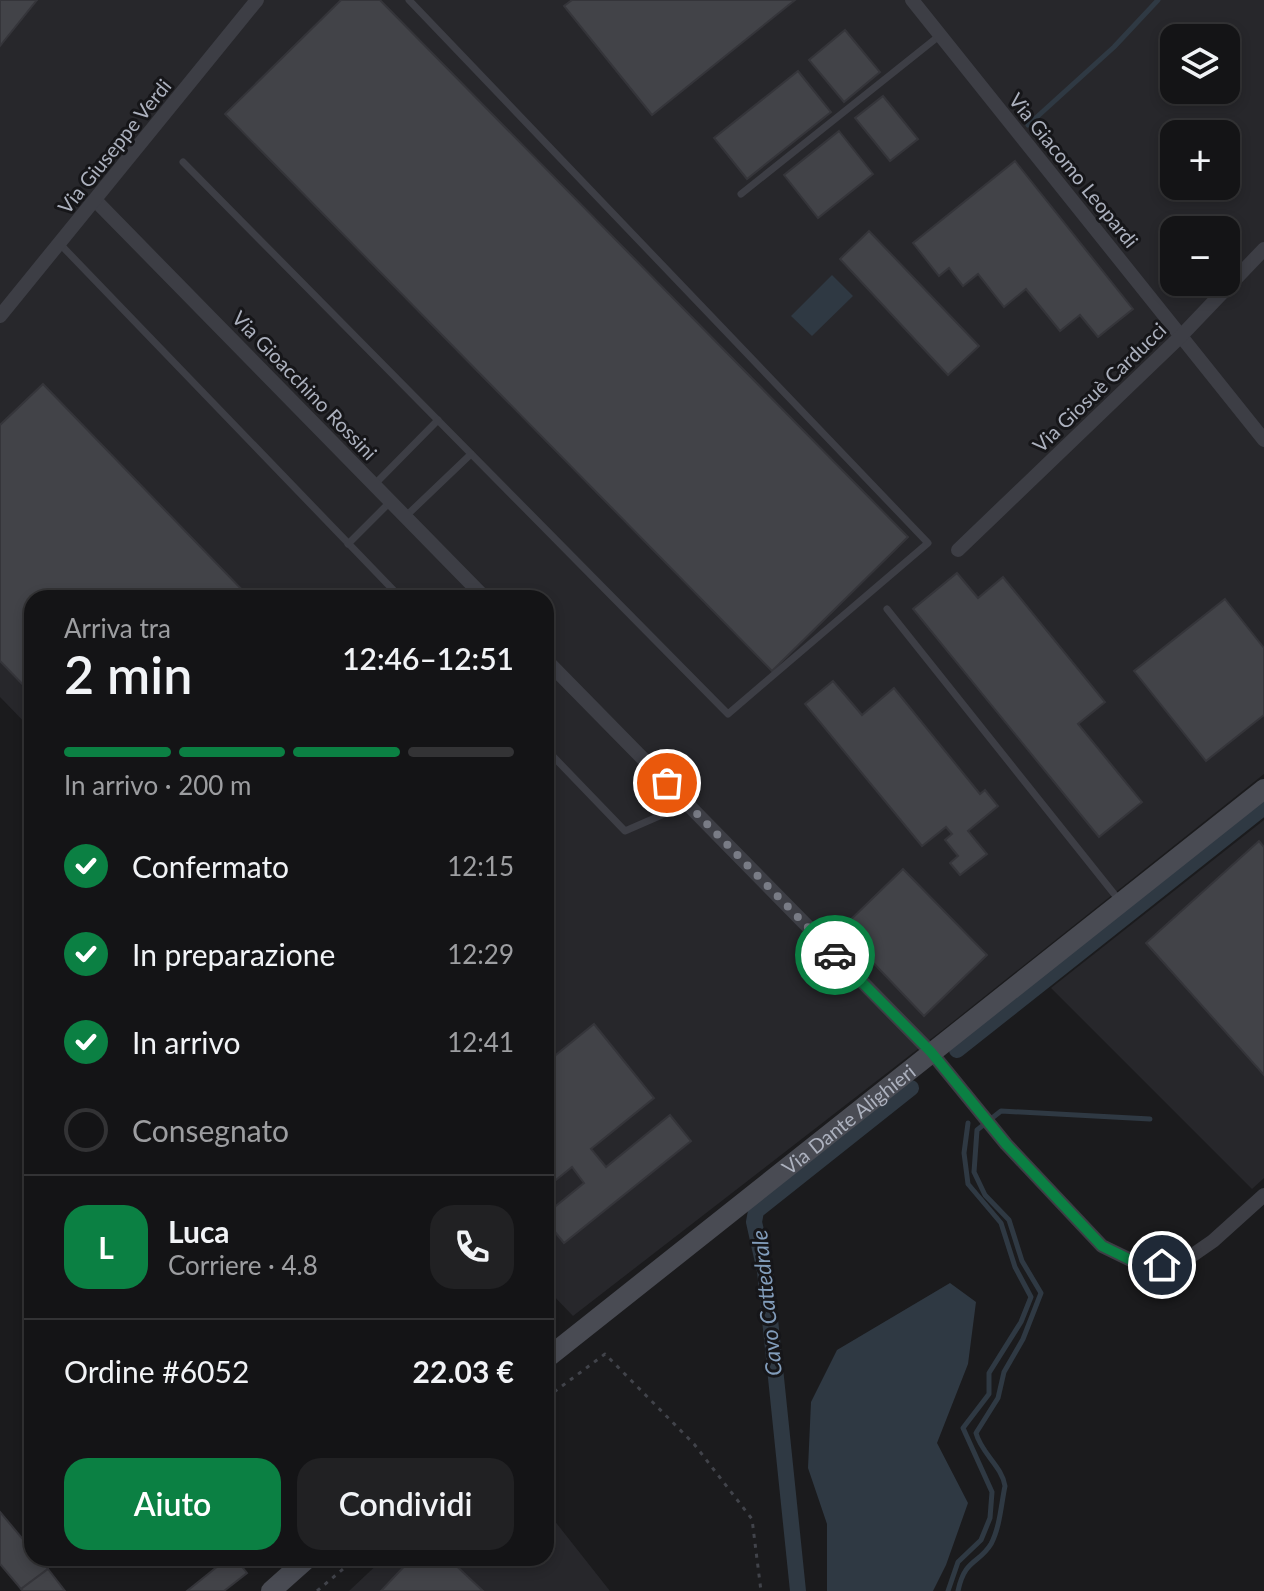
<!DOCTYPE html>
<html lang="it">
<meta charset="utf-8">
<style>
:root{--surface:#141416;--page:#212123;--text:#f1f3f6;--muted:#9d9ea1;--line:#333335;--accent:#0b8043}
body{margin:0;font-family:Lato,sans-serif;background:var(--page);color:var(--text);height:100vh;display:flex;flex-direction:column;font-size:30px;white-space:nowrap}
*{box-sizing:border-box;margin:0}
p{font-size:26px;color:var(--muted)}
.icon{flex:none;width:44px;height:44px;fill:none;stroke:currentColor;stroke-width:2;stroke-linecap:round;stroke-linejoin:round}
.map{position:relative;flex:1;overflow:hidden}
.details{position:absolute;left:24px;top:590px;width:530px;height:976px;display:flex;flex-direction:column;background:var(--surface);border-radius:24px;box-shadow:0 4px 12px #0003,0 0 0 2px var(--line)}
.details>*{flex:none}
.buttons{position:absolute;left:1160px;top:24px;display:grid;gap:16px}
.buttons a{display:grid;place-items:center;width:80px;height:80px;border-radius:16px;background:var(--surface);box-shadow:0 4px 12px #0003,0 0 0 2px var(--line);font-size:40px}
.pin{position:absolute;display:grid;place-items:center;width:68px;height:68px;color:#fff;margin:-34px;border:4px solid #fff;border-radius:50%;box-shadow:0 2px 8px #0007}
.courier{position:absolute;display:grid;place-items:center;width:80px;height:80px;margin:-40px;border:6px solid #0b8043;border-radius:50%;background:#fff;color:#222;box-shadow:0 2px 10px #0007}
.overview em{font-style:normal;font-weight:600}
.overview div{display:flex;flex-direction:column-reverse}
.overview{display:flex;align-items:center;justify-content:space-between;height:136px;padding:0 40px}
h1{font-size:52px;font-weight:600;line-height:60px}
.bar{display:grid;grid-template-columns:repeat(4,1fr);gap:12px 8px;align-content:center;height:96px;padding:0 40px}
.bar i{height:10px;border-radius:6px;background:var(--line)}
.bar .active{background:var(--accent)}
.bar p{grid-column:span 4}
.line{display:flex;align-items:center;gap:20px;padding:0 40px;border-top:2px solid var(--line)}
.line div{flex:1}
.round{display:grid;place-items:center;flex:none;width:84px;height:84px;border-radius:24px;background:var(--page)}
ol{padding:0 40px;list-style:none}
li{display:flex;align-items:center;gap:24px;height:88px}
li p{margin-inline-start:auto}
li .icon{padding:8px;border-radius:50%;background:var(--accent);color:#fff;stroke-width:4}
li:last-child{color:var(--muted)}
li i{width:44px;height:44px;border:4px solid var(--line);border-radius:50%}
.cta{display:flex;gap:16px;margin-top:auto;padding:16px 40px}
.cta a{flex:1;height:92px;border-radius:24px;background:var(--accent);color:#fff;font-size:32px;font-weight:600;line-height:92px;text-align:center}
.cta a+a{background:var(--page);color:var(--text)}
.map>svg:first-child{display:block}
.built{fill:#27272b;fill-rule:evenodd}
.water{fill:#2f3943}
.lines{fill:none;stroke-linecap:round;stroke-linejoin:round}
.stream{stroke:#2f3943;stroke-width:5}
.canal{stroke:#2f3943;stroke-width:16}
.building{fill:#424348;stroke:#35353a;stroke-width:2}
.path{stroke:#41434a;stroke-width:3;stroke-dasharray:4 6;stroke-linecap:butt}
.service{stroke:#3d3e45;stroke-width:7}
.minor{stroke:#3d3e45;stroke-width:14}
.secondary{stroke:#494b53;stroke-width:20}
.done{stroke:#797c86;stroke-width:8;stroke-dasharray:0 14.4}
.route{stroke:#0b8043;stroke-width:10}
.labels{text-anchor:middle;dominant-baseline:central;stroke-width:6;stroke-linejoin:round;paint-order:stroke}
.street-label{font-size:20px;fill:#acb1be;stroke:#161619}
.water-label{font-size:22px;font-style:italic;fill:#829dbb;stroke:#161619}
</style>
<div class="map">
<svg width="1264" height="1591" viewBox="0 0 1264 1591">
<rect width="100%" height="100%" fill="#1b1b1d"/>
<!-- built -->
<g class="built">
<path d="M0,0H1264V774L945,1028L573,1316L546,1288V598H32V730L0,697ZM1174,38H1226V90H1174ZM1174,134H1226V186H1174ZM1174,230H1226V282H1174Z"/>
<polygon points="1264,820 1264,1178 1252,1189 1051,988"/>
<polygon points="546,1510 610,1591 349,1591 384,1558 546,1558"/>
</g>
<!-- water -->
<g class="water">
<polygon points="832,275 853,296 812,336 791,316"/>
<polygon points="950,1283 976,1302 968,1364 937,1443 968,1503 946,1565 933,1591 827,1591 827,1524 808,1468 811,1402 837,1350"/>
</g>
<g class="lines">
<!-- stream -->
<g class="stream">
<polyline points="1028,125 1114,47 1158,0"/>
<polyline points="948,1591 958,1562 981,1540 990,1518 992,1492 963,1428 989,1394 989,1373 1021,1322 1031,1297 1015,1267 1001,1223 968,1184 964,1153 968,1123"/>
<path d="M958,1591C965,1558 979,1564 991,1544C1000,1527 1001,1505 1005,1486C1002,1466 981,1453 976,1433L998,1398L1004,1372L1023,1339L1041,1293L1022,1261L1009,1220L985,1195L974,1172L977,1130L1001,1111L1150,1119"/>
</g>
<!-- canal -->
<g class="canal">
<polyline points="957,1050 1264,807"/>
<polyline points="798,1591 765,1271 754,1222 756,1211 911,1088"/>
</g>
</g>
<!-- building -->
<g class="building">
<polygon points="0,0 37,0 0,46"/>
<polygon points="341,0 380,0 908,537 772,671 225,114"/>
<polygon points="572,0 795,0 652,115 564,6"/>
<polygon points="845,30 880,72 844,102 809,60"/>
<polygon points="798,71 831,112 747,179 714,138"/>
<polygon points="883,96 918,139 890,161 855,118"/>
<polygon points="839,131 873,174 818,218 784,175"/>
<polygon points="1015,161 1133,309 1098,337 1080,315 1060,331 1026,289 1004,307 978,274 963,286 949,268 939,276 913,243"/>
<polygon points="869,231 979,346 948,375 840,259"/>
<polygon points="43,384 250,598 32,598 32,694 0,661 0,425"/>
<polygon points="957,573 978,598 1003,577 1105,702 1078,724 1142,802 1099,837 913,609"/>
<polygon points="1225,599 1264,648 1264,715 1206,761 1134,671"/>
<polygon points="833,681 862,715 894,688 980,794 985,790 998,806 968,831 987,854 960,875 950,863 958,856 945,840 952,834 946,827 922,846 805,704"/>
<polygon points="1259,841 1264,847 1264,1075 1146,943"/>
<polygon points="903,869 987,955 924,1016 841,929"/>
<polygon points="594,1024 654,1098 591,1149 606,1167 670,1115 691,1141 564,1243 546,1221 546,1214 584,1183 572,1167 546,1188 546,1063"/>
<polygon points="0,1512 32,1550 32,1558 39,1558 48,1569 21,1589 0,1564"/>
<polygon points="228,1558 235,1558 247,1573 224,1591 187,1591"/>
<polygon points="412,1558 448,1558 483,1591 381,1591"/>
<polygon points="48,1569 65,1591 23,1591 21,1589"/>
</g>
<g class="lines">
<!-- path -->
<g class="path">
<polyline points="546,1398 605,1354 694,1444 752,1519 761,1591"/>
<polyline points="317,1591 356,1558"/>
</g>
<!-- service -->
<g class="service">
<polyline points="183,162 728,714 928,543 409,0"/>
<polyline points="741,194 939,36"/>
<polyline points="60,244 401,598"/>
<polyline points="374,485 438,420"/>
<polyline points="405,517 471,454"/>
<polyline points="348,544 391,501"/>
<polyline points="887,609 1119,900"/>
<polyline points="546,749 625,831 687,804"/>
</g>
<!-- minor -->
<g class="minor">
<polyline points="912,0 1264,440"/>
<polyline points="96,201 485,598"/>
<polyline points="0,316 257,0"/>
<polyline points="958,550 1181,336 1264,249"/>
<polyline points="546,660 931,1052 1006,1144 1102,1246 1139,1264 1162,1265 1187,1259 1213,1241 1264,1195"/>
</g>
<!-- secondary -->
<g class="secondary">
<path id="s1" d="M546,1359L1264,789"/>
<polyline points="271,1591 308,1558"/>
</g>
</g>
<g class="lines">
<!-- done -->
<polyline class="done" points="667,783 835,955"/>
<!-- route -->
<polyline class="route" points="835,955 931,1052 1006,1144 1102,1246 1139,1264 1162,1265"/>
</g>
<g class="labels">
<!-- street labels -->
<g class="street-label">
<text transform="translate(114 146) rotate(-51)">Via Giuseppe Verdi</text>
<text transform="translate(1074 170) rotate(51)">Via Giacomo Leopardi</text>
<text transform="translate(305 385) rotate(46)">Via Gioacchino Rossini</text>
<text transform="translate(1099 387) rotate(-44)">Via Giosuè Carducci</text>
<text stroke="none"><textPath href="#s1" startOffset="386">Via Dante Alighieri</textPath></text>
</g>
<!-- water labels -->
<g class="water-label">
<text transform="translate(766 1303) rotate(-96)">Cavo Cattedrale</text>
</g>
</g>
</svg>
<div class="buttons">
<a><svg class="icon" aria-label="layers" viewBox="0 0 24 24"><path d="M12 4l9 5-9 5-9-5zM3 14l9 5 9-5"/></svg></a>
<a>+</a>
<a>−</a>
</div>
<div class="pin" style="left:667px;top:783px;background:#ea580c"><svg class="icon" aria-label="bag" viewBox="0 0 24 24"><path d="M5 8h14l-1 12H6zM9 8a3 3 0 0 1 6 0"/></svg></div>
<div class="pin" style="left:1162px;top:1265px;background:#1f2937"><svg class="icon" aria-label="home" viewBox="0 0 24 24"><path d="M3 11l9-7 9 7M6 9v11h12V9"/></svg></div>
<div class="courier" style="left:835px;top:955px"><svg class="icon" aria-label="car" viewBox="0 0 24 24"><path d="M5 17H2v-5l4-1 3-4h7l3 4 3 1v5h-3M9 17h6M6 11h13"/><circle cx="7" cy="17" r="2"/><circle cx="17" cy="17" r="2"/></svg></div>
<section class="details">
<div class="overview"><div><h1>2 min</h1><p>Arriva tra</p></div><em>12:46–12:51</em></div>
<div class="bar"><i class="active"></i><i class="active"></i><i class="active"></i><i></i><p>In arrivo · 200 m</p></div>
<ol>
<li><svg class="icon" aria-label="check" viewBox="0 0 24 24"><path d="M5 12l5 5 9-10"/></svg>Confermato<p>12:15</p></li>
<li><svg class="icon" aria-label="check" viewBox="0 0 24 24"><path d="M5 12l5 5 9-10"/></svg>In preparazione<p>12:29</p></li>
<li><svg class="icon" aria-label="check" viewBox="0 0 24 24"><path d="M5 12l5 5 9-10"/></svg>In arrivo<p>12:41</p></li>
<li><i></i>Consegnato</li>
</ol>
<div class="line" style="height:144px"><b class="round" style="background:var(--accent);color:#fff">L</b><div><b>Luca</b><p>Corriere · 4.8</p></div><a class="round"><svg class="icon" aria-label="phone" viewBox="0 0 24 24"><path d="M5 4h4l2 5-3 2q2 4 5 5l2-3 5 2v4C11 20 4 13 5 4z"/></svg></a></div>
<div class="line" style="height:104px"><div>Ordine #6052</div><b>22.03 €</b></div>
<div class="cta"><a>Aiuto</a><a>Condividi</a></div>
</section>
</div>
